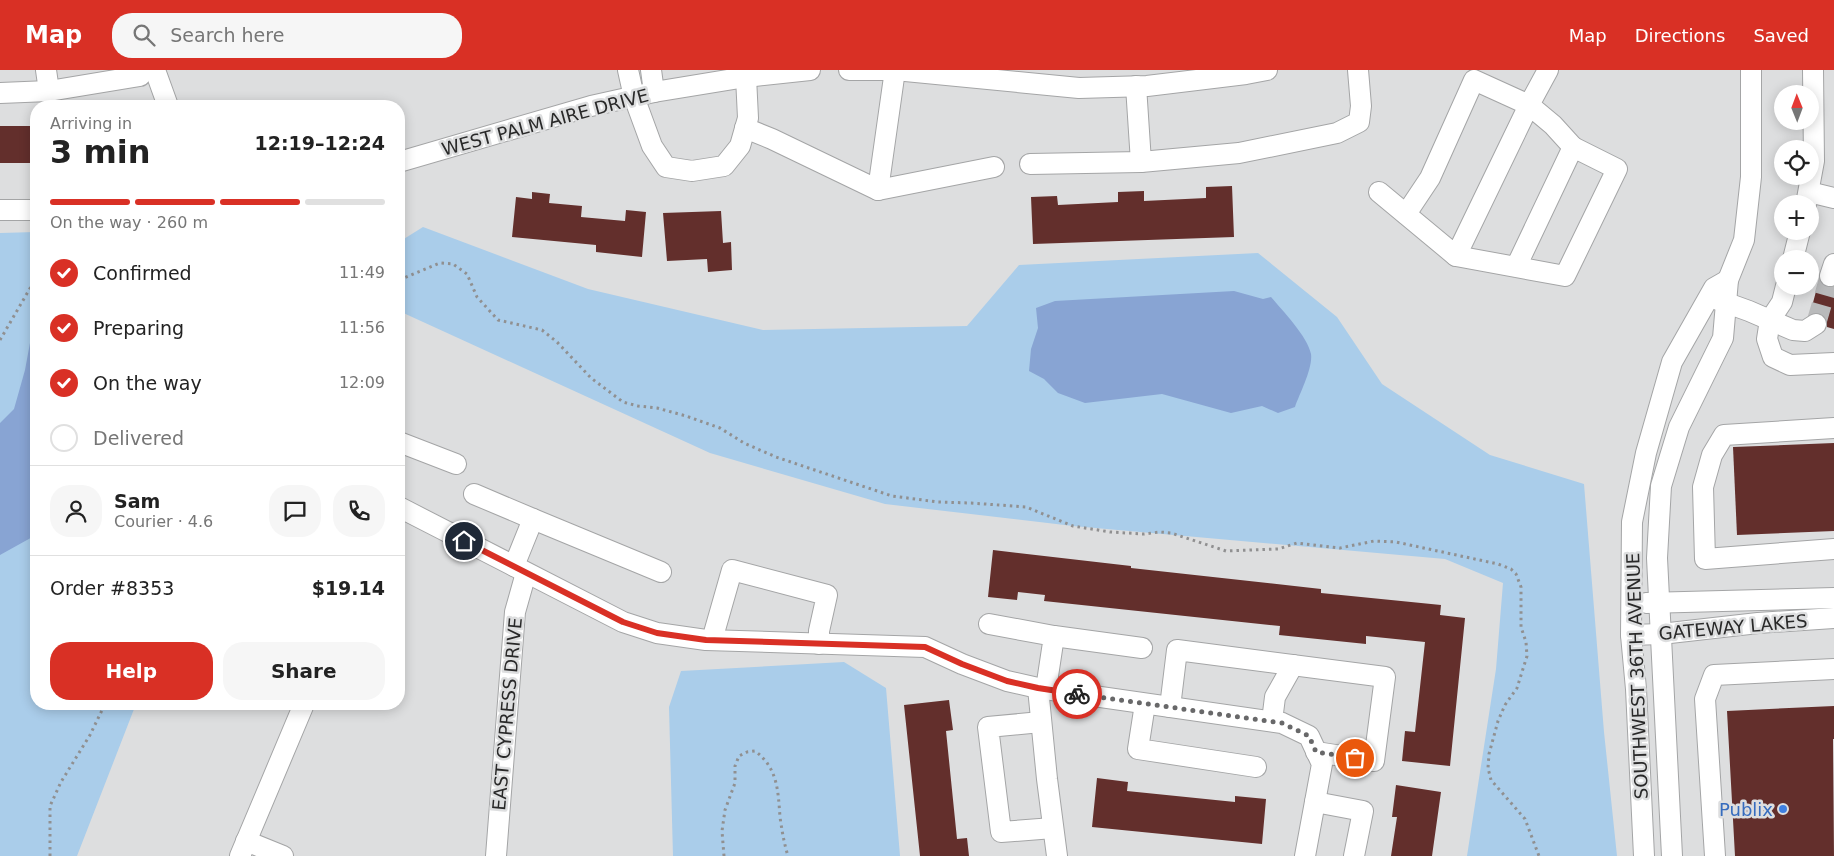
<!DOCTYPE html>
<meta charset="utf-8">
<style>
:root{--surface:#fff;--page:#f6f6f6;--text:#222;--muted:#767676;--line:#e0e0e0;--accent:#d93025}
body{margin:0;font-family:"DejaVu Sans",sans-serif;background:var(--page);color:var(--text);height:100vh;display:flex;flex-direction:column;font-size:19px;white-space:nowrap}
*{box-sizing:border-box;margin:0}
p{font-size:16px;color:var(--muted)}
.icon{flex:none;width:28px;height:28px;fill:none;stroke:currentColor;stroke-width:2;stroke-linecap:round;stroke-linejoin:round}
.map{position:relative;flex:1;overflow:hidden}
.details{position:absolute;left:30px;top:30px;width:375px;height:610px;display:flex;flex-direction:column;background:var(--surface);border-radius:20px;box-shadow:0 2px 12px #0003}
.details>*{flex:none}
.needle{width:32px;rotate:359deg}
.controls{position:absolute;left:1774px;top:15px;display:grid;gap:10px}
.controls a{display:grid;place-items:center;width:45px;height:45px;border-radius:50%;background:var(--surface);box-shadow:0 2px 12px #0003;font-size:25px}
.pin{position:absolute;display:grid;place-items:center;width:42px;height:42px;color:#fff;margin:-21px;border:2px solid #fff;border-radius:50%;box-shadow:0 1px 5px #0007}
.courier{position:absolute;display:grid;place-items:center;width:50px;height:50px;margin:-25px;border:4px solid #d93025;border-radius:50%;background:#fff;color:#222;box-shadow:0 1px 6px #0007}
.overview em{font-style:normal;font-weight:800}
.overview div{display:flex;flex-direction:column-reverse}
.overview{display:flex;align-items:center;justify-content:space-between;height:85px;padding:0 20px}
h1{font-size:32px;font-weight:800;line-height:38px}
.bar{display:grid;grid-template-columns:repeat(4,1fr);gap:8px 5px;align-content:center;height:60px;padding:0 20px}
.bar i{height:6px;border-radius:4px;background:var(--line)}
.bar .on{background:var(--accent)}
.bar p{grid-column:span 4}
.line{display:flex;align-items:center;gap:12px;padding:0 20px;border-top:1px solid var(--line)}
.line div{flex:1}
.round{display:grid;place-items:center;flex:none;width:52px;height:52px;border-radius:20px;background:var(--page)}
ol{padding:0 20px;list-style:none}
li{display:flex;align-items:center;gap:15px;height:55px}
li p{margin-inline-start:auto}
li .icon{padding:5px;border-radius:50%;background:var(--accent);color:#fff;stroke-width:4}
li:last-child{color:var(--muted)}
li i{width:28px;height:28px;border:2px solid var(--line);border-radius:50%}
.primary-button{display:flex;gap:10px;margin-top:auto;padding:10px 20px}
.primary-button a{flex:1;height:58px;border-radius:20px;background:var(--accent);color:#fff;font-size:20px;font-weight:800;line-height:58px;text-align:center}
.primary-button a+a{background:var(--page);color:var(--text)}
header{display:flex;align-items:center;gap:30px;box-sizing:border-box;height:70px;padding:0 25px;background:var(--accent);color:#fff}
header strong{font-size:24px}
nav{display:flex;gap:28px;margin-inline-start:auto;font-size:18px}
.search{width:350px;height:45px;background:var(--page);display:flex;align-items:center;gap:12px;box-sizing:border-box;padding:0 18px;border-radius:20px;color:var(--muted);font-size:19px}
.map>svg:first-child{display:block}
.green{fill:#aacdea}
.water{fill:#88a4d3}
.building{fill:#632f2c}
.lines{fill:none;stroke-linecap:round;stroke-linejoin:round}
.minor-tunnel{stroke:#b9babb;stroke-width:20;stroke-dasharray:20 10;stroke-linecap:butt}
.minor-casing{stroke:#a4a5a6;stroke-width:22}
.path{stroke:#909091;stroke-width:3;stroke-dasharray:2.5 4;stroke-linecap:butt}
.minor{stroke:#fff;stroke-width:20}
.done{stroke:#686869;stroke-width:5;stroke-dasharray:0 9}
.route{stroke:#d93025;stroke-width:6}
.shop-dot{fill:#3f7fe0;stroke:#dddedf;stroke-width:2}
.labels{text-anchor:middle;dominant-baseline:central;stroke-width:5;stroke-linejoin:round;paint-order:stroke}
.street-label{font-size:18px;fill:#292929;stroke:#dddedf}
.shop-label{font-size:18px;fill:#366cbe;stroke:#dddedf;text-anchor:end}
</style>
<header>
<strong>Map</strong>
<div class="search"><svg class="icon" aria-label="search" viewBox="0 0 24 24"><circle cx="10" cy="10" r="6"/><path d="M15 15l6 6"/></svg>Search here</div>
<nav><a>Map</a><a>Directions</a><a>Saved</a></nav>
</header>
<div class="map">
<svg width="1834" height="786" viewBox="0 0 1834 786">
<rect width="100%" height="100%" fill="#dddedf"/>
<!-- green -->
<g class="green">
<polygon points="423,157 588,219 763,260 967,256 1019,195 1258,183 1337,247 1382,314 1490,385 1584,414 1604,662 1617,786 1467,786 1496,599 1503,513 1445,489 1073,456 885,434 710,383 399,241 399,172"/>
<polygon points="36,162 36,634 136,634 77,786 0,786 0,163"/>
<polygon points="844,592 886,618 900,786 673,786 669,637 681,601"/>
</g>
<!-- water -->
<g class="water">
<path d="M1234,221L1263,229L1271,227C1282,240 1308,267 1311,284C1313,298 1300,323 1295,337L1278,343L1262,336L1231,343L1162,324L1085,333L1058,323L1044,309L1029,301L1031,279L1038,258L1036,238L1055,231Z"/>
<polygon points="36,252 36,465 0,485 0,353 14,339 25,300 32,262"/>
</g>
<!-- building -->
<g class="building">
<rect x="0" y="56" width="30" height="37"/>
<polygon points="1232,116 1234,167 1033,174 1031,127 1057,126 1058,135 1118,132 1118,122 1144,121 1144,131 1206,128 1206,117"/>
<polygon points="532,122 550,124 549,133 582,136 581,147 625,151 626,140 646,142 642,187 596,182 596,175 512,167 516,127 532,129"/>
<polygon points="721,141 723,173 731,172 732,200 708,202 707,189 667,191 663,143"/>
<polygon points="1819,210 1826,217 1834,217 1834,259 1827,257 1826,248 1822,244 1816,242 1810,244"/>
<polygon points="1834,373 1834,461 1737,465 1733,377"/>
<polygon points="993,480 1131,496 1131,498 1321,519 1321,523 1441,535 1440,545 1465,548 1450,696 1402,691 1405,661 1415,662 1425,572 1366,566 1366,574 1279,565 1280,556 1044,531 1045,525 1018,522 1017,530 988,527"/>
<polygon points="949,630 953,660 946,661 957,769 967,768 969,786 920,786 904,635"/>
<polygon points="1834,636 1834,669 1833,669 1834,786 1735,786 1727,641"/>
<polygon points="1097,708 1128,712 1127,721 1235,732 1235,726 1266,729 1262,774 1092,757"/>
<polygon points="1396,715 1441,722 1432,786 1391,786 1397,747 1392,747"/>
</g>
<g class="lines">
<!-- minor-tunnel -->
<polyline class="minor-tunnel" points="1816,254 1830,206"/>
<!-- minor casing -->
<g class="minor-casing">
<g id="minor">
<polyline points="46,0 49,21"/>
<polyline points="155,0 168,36"/>
<polyline points="628,0 634,27 652,76 666,97 692,101 724,96 740,76 748,48 746,7"/>
<polyline points="651,0 654,22"/>
<polyline points="849,0 895,0 1079,18 1147,16 1246,4 1267,0"/>
<polyline points="0,23 49,21 140,6"/>
<polyline points="745,58 772,69 878,120 994,97"/>
<polyline points="399,92 591,36 654,22 746,7 810,0"/>
<polyline points="1141,92 1239,83 1337,63 1359,52 1361,36 1358,0"/>
<polyline points="1030,94 1141,92 1136,16"/>
<polyline points="878,120 895,0"/>
<polyline points="1379,122 1456,186 1529,35 1553,55 1573,77"/>
<polyline points="1809,122 1834,128"/>
<polyline points="1806,134 1814,91 1813,0"/>
<polyline points="0,140 36,140"/>
<polyline points="1406,144 1430,108 1474,10 1529,35 1548,0"/>
<polyline points="1456,186 1565,206 1617,99 1573,77 1516,197"/>
<polyline points="1793,189 1800,161"/>
<polyline points="1830,206 1834,194"/>
<polyline points="1786,216 1782,232 1770,250 1767,269 1773,287 1790,295 1834,293"/>
<polyline points="1713,228 1749,241 1793,260 1805,261 1816,254"/>
<polyline points="1834,358 1724,365 1712,385 1703,417 1705,489 1834,479"/>
<polyline points="399,372 456,394"/>
<polyline points="474,424 533,449 514,496"/>
<polyline points="399,437 623,552 657,563 706,570 925,577 962,594 1007,611 1038,618 1282,653 1309,666 1322,694 1305,786"/>
<polyline points="533,449 661,502"/>
<polyline points="1646,533 1834,528"/>
<polyline points="989,554 1054,566 1046,619"/>
<polyline points="1631,565 1661,564 1758,553 1834,548"/>
<polyline points="1054,566 1142,578"/>
<polyline points="712,570 732,500 827,525 819,561 819,574"/>
<polyline points="1038,618 1047,709 1057,786"/>
<polyline points="1145,634 1138,679 1256,697"/>
<polyline points="1170,637 1177,580 1385,607 1374,691 1316,682"/>
<polyline points="1272,651 1275,627 1293,595"/>
<polyline points="1041,652 988,657 1001,762 1053,758"/>
<polyline points="1315,732 1363,741 1354,786"/>
<polyline points="246,771 283,786"/>
<polyline points="240,786 304,634"/>
<polyline points="496,786 515,542 526,503"/>
<polyline points="1644,786 1636,619 1631,565 1632,452 1646,383 1672,292 1714,218 1728,210"/>
<polyline points="1672,786 1657,488 1661,416 1679,357 1723,268 1728,210 1744,170 1751,107 1751,0"/>
<polyline points="1715,786 1705,629 1714,605 1834,599"/>
</g>
</g>
<!-- path -->
<g class="path">
<polyline points="399,208 404,208 440,193 453,194 467,204 477,227 498,250 542,260 557,272 591,308 623,332 638,336 657,338 686,346 720,358 744,373 776,387 892,426 938,432 971,433 1026,437 1073,456 1110,462 1144,464 1160,462 1171,463 1226,481 1278,479 1297,473 1340,478 1374,471 1396,472 1498,494 1511,499 1516,504 1521,517 1521,557 1526,572 1527,586 1517,618 1505,635 1498,651 1489,684 1488,698 1491,710 1525,749 1539,786"/>
<polyline points="0,270 36,208"/>
<polyline points="50,786 50,736 61,712 90,665 105,634"/>
<path d="M724,786L722,761L725,740L735,713V696L739,686L747,682L755,681C778,698 778,721 780,747C782,761 784,773 788,786"/>
</g>
<!-- minor -->
<use href="#minor" class="minor"/>
</g>
<g class="lines">
<!-- done -->
<polyline class="done" points="1077,624 1282,653 1309,666 1316,682 1355,688"/>
<!-- route -->
<polyline class="route" points="464,471 623,552 657,563 706,570 925,577 962,594 1007,611 1038,618 1077,624"/>
</g>
<!-- markers -->
<circle class="shop-dot" cx="1783" cy="739" r="5"/>
<g class="labels">
<!-- street labels -->
<g class="street-label">
<text transform="translate(545 52) rotate(-15)">WEST PALM AIRE DRIVE</text>
<text transform="translate(1733 557) rotate(-5)">GATEWAY LAKES</text>
<text transform="translate(1637 606) rotate(-92)">SOUTHWEST 36TH AVENUE</text>
<text transform="translate(507 644) rotate(-85)">EAST CYPRESS DRIVE</text>
</g>
<!-- shop labels -->
<g class="shop-label">
<text x="1773" y="739">Publix</text>
</g>
</g>
</svg>
<div class="controls">
<a><svg class="needle" viewBox="-14 -14 28 28"><path d="M0-13l5 13h-10z" fill="#e53935"/><path d="M0 13l5-13h-10z" fill="#767676"/></svg></a>
<a><svg class="icon" aria-label="locate" viewBox="0 0 24 24"><circle cx="12" cy="12" r="6"/><path d="M12 2v4M12 18v4M2 12h4M18 12h4"/></svg></a>
<a>+</a>
<a>−</a>
</div>
<div class="pin" style="left:1355px;top:688px;background:#ea580c"><svg class="icon" aria-label="bag" viewBox="0 0 24 24"><path d="M5 8h14l-1 12H6zM9 8a3 3 0 0 1 6 0"/></svg></div>
<div class="pin" style="left:464px;top:471px;background:#1f2937"><svg class="icon" aria-label="home" viewBox="0 0 24 24"><path d="M3 11l9-7 9 7M6 9v11h12V9"/></svg></div>
<div class="courier" style="left:1077px;top:624px"><svg class="icon" aria-label="bike" viewBox="0 0 24 24"><circle cx="6" cy="16" r="4"/><circle cx="18" cy="16" r="4"/><path d="M6 16l4-8h5l3 8M10 8l3 8H6M13 5h3"/></svg></div>
<section class="details">
<div class="overview"><div><h1>3 min</h1><p>Arriving in</p></div><em>12:19–12:24</em></div>
<div class="bar"><i class="on"></i><i class="on"></i><i class="on"></i><i></i><p>On the way · 260 m</p></div>
<ol>
<li><svg class="icon" aria-label="check" viewBox="0 0 24 24"><path d="M5 12l5 5 9-10"/></svg>Confirmed<p>11:49</p></li>
<li><svg class="icon" aria-label="check" viewBox="0 0 24 24"><path d="M5 12l5 5 9-10"/></svg>Preparing<p>11:56</p></li>
<li><svg class="icon" aria-label="check" viewBox="0 0 24 24"><path d="M5 12l5 5 9-10"/></svg>On the way<p>12:09</p></li>
<li><i></i>Delivered</li>
</ol>
<div class="line" style="height:90px"><a class="round"><svg class="icon" aria-label="person" viewBox="0 0 24 24"><circle cx="12" cy="8" r="4"/><path d="M4 21q1-7 8-7t8 7"/></svg></a><div><b>Sam</b><p>Courier · 4.6</p></div><a class="round"><svg class="icon" aria-label="chat" viewBox="0 0 24 24"><path d="M4 5h16v11H9l-5 4z"/></svg></a><a class="round"><svg class="icon" aria-label="phone" viewBox="0 0 24 24"><path d="M5 4h4l2 5-3 2q2 4 5 5l2-3 5 2v4C11 20 4 13 5 4z"/></svg></a></div>
<div class="line" style="height:65px"><div>Order #8353</div><b>$19.14</b></div>
<div class="primary-button"><a>Help</a><a>Share</a></div>
</section>
</div>
